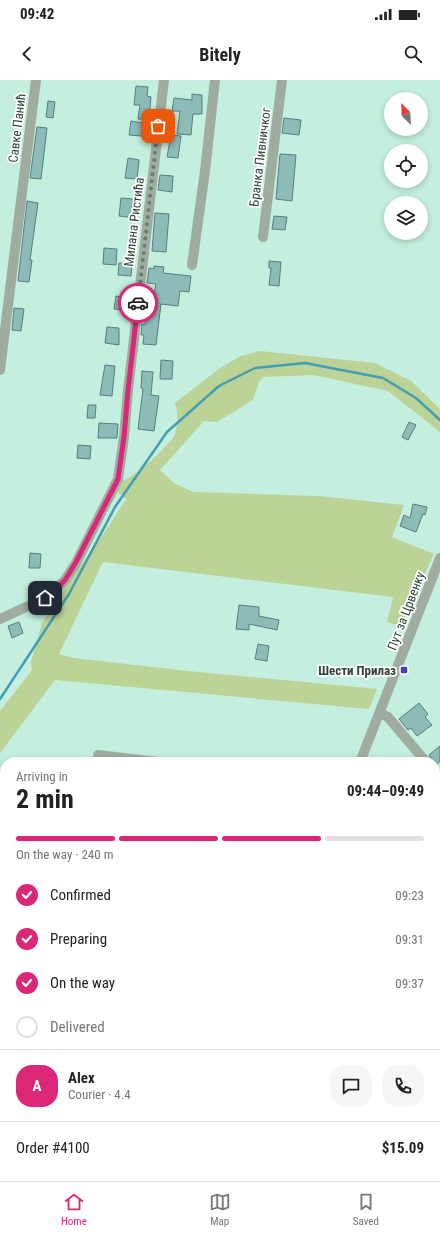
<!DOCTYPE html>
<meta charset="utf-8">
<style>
:root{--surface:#fff;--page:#f6f6f6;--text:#222;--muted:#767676;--line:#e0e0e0;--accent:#db2777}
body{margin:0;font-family:"Roboto Condensed",sans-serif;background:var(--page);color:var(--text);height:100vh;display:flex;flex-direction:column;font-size:15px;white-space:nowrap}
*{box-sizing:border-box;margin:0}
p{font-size:13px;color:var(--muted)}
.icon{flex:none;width:22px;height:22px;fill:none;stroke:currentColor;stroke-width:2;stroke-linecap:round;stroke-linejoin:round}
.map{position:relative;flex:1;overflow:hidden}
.details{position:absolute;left:0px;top:677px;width:440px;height:424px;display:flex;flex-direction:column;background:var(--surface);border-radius:16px 16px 0 0;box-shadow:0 2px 6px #0003}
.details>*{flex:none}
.needle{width:26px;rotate:336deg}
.buttons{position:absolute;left:384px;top:12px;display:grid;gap:8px}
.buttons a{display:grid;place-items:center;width:44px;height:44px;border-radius:50%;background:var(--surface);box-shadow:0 2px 6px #0003;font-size:20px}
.pin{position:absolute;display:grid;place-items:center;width:34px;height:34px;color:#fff;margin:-17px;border-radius:8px;box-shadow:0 2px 6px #0006}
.courier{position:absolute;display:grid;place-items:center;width:40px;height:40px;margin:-20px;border:3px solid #db2777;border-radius:50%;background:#fff;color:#222;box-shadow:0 1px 5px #0007}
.summary em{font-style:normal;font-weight:700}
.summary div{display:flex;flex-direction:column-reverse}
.summary{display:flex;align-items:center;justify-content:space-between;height:68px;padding:0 16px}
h1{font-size:26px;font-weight:700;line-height:30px}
.bar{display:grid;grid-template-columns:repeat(4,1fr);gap:6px 4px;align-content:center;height:48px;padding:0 16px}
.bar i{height:5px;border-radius:3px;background:var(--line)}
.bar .current{background:var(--accent)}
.bar p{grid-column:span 4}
.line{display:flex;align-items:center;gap:10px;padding:0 16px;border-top:1px solid var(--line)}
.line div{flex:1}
.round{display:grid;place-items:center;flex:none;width:42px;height:42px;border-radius:16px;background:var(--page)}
ol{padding:0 16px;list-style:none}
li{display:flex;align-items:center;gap:12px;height:44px}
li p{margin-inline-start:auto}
li .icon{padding:4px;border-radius:50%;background:var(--accent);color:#fff;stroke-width:4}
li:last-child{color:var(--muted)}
li i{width:22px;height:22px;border:2px solid var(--line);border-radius:50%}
.status{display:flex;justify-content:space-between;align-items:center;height:28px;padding:0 20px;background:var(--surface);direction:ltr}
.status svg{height:11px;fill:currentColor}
header{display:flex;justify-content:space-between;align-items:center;height:52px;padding:0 16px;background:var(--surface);font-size:18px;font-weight:700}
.menu{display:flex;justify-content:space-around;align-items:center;height:56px;border-top:1px solid var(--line);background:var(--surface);font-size:11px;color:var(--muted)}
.menu a{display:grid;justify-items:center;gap:2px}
.menu .current{color:var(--accent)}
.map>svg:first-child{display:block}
.green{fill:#bcd398}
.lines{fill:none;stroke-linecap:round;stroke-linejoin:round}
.stream{stroke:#429fb3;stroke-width:2.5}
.building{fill:#8dbbb8;stroke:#54807e}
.minor{stroke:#9faca0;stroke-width:10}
.tertiary{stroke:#9faca0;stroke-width:10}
.done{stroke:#647e73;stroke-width:4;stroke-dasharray:0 7.2}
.route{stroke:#db2777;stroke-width:5}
.poi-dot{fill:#4940b6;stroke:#fff;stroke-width:1.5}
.labels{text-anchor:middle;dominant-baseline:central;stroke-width:3.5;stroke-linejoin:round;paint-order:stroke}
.street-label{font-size:13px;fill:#30413a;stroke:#fff}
.poi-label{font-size:13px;font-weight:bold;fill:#30413a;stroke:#fff;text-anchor:end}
</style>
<div class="status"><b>09:42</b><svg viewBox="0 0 49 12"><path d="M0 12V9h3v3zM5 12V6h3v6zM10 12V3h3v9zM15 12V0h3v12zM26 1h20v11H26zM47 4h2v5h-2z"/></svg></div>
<header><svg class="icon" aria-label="back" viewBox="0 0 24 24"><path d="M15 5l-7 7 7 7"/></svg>Bitely<svg class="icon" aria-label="search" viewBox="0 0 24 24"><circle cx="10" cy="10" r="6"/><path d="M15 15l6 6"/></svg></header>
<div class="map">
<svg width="440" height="1101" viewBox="0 0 440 1101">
<rect width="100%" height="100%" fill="#c4eedd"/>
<!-- green -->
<g class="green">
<path d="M260,271L375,283L411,301L440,329V352L388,311L314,295L263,297L259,302L253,320L217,342L204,341L160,390L174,403L193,412L319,416L404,425L392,457L434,474L401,546L387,542L393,517L103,482L59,574L73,578L188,591L377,609L369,629L55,600L0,673V631L32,590L31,582L42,543L66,505L102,456L126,419L116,411C122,398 123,402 133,395C142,390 172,362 175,354C178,343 178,334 175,323L220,288L241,276Z"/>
<polygon points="275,1096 311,1096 317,1101 281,1101"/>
</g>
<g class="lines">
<!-- stream -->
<polyline class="stream" points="0,619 69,514 115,427 167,352 219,306 255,288 305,283 383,298 416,318 440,340"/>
</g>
<!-- building -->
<g class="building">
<polygon points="136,6 148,7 147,16 151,17 149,40 138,39 140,25 134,25"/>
<polygon points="192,14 202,15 202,34 193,34 191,55 177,54 180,31 172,31 174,18 192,20"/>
<polygon points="48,21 55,22 53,38 46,37"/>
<polygon points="284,38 301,40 299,55 282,53"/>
<polygon points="131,41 143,43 142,56 129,55"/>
<polygon points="37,47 47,48 41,99 30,98"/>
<polygon points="171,55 181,56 178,78 167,77"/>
<polygon points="280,74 296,75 292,121 276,119"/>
<polygon points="128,78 139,80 137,99 125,98"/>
<polygon points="160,95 173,96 172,112 158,110"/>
<polygon points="121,118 133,119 132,128 136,129 136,138 119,136"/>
<polygon points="27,121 38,123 30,180 32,180 29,202 18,201"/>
<polygon points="155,133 169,134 166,172 152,171"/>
<polygon points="274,136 287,137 285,150 272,149"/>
<polygon points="104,168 117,169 116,185 103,184"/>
<polygon points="269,181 281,182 279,206 269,205 271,188 269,188"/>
<polygon points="119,183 132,184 131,196 118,195"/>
<polygon points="154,186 164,187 163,193 191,196 189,212 180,211 178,226 161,224 156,265 143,264 144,255 141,255 142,244 145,245 149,218 153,219 156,204 147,203 149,188 154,189"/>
<polygon points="116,216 127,218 125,230 114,229"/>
<polygon points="14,228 24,229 21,251 12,250"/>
<polygon points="107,247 119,248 119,265 105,263"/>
<polygon points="161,280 173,281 172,299 160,299"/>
<polygon points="105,285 115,286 112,316 100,315"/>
<polygon points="142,291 153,292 151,315 159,316 154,351 138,349 143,309 141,308"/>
<polygon points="88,325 96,325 95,338 87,338"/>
<polygon points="409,342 416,345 408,360 402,357"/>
<polygon points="99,343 118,344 117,358 98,358"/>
<polygon points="78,365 91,366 90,379 77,378"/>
<polygon points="413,424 427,427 425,435 423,434 416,452 400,446 404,435 410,438"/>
<polygon points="30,473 41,474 40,488 29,488"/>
<polygon points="239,525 259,527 259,536 279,540 277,550 249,544 249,550 236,549"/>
<polygon points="19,542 23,553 12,558 8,546"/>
<polygon points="258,564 269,566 267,581 255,579"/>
<polygon points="419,623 428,634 425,637 432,645 417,656 411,648 408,650 399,639"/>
<polygon points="440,666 440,681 436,685 435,682 433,682 429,675"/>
</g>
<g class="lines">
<!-- minor -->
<g class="minor">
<polyline points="263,157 282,0"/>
<polyline points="192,185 205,91 215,0"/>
<polyline points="0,290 36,0"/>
<polyline points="0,539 37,522 52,513 65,500 76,483 118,399 124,357 128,310 164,0"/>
<polyline points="380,633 388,637 426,682"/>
<polyline points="98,675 158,682"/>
<polyline points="435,693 440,700"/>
<polyline points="0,777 5,777"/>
<polyline points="0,845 5,846"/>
<polyline points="435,864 440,870"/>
<polyline points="0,907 5,908"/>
<polyline points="435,965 440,971"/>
<polyline points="0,1020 5,1020"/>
<polyline points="222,1096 228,1101"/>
<polyline points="0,1101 1,1101"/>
</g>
<!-- tertiary -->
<g class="tertiary">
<polyline points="360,682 440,478"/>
<polyline points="184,1101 186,1096"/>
</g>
</g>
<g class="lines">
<!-- done -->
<polyline class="done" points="138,223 158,46"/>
<!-- route -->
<polyline class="route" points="45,518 52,513 65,500 76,482 118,399 124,357 128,310 138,223"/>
</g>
<!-- markers -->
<rect class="poi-dot" x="400" y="586" width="8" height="8" rx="2"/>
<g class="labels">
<!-- street labels -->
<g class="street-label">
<text transform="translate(17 48) rotate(-83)">Савке Панић</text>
<text transform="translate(260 77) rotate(-83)">Бранка Пивничког</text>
<text transform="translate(134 142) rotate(-83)">Милана Ристића</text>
<text transform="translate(406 531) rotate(-69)">Пут за Црвенку</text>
</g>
<!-- poi labels -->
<g class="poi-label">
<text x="396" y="590">Шести Прилаз</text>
</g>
</g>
</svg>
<div class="buttons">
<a><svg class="needle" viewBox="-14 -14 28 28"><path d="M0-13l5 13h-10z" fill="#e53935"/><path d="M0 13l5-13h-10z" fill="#767676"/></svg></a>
<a><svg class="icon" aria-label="locate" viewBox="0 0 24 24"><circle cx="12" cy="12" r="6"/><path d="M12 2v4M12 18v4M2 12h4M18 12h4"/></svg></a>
<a><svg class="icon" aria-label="layers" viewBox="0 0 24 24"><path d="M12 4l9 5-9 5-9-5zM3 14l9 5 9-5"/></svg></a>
</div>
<div class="pin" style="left:158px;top:46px;background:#ea580c"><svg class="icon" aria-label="bag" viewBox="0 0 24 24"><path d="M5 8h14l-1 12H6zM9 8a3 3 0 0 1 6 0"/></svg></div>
<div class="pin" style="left:45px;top:518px;background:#1f2937"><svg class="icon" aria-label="home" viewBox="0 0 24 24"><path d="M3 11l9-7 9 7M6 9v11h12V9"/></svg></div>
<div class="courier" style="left:138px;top:223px"><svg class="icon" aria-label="car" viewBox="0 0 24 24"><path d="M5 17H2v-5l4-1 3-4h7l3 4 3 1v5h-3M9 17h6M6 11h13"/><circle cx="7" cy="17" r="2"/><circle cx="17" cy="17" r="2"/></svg></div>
<section class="details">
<div class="summary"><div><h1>2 min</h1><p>Arriving in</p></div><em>09:44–09:49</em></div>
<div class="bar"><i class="current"></i><i class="current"></i><i class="current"></i><i></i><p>On the way · 240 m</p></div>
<ol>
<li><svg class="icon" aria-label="check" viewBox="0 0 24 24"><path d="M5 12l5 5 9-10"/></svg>Confirmed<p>09:23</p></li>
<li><svg class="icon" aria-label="check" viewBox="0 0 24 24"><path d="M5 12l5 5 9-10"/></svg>Preparing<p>09:31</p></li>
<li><svg class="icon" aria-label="check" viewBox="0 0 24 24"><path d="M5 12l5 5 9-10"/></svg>On the way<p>09:37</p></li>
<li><i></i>Delivered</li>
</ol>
<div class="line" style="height:72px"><b class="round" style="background:var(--accent);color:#fff">A</b><div><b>Alex</b><p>Courier · 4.4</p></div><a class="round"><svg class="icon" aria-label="chat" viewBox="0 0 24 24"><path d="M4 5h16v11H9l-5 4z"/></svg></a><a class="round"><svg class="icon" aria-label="phone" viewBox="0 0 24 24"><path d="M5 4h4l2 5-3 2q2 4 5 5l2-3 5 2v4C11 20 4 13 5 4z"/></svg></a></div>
<div class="line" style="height:52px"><div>Order #4100</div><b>$15.09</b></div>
</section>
</div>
<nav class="menu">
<a class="current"><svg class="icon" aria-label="home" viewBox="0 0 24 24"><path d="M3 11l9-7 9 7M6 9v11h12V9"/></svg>Home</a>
<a><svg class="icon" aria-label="map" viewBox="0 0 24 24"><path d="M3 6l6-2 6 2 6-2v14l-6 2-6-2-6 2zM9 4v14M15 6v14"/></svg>Map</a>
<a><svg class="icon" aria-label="saved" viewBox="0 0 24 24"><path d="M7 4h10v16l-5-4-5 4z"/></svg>Saved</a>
</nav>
